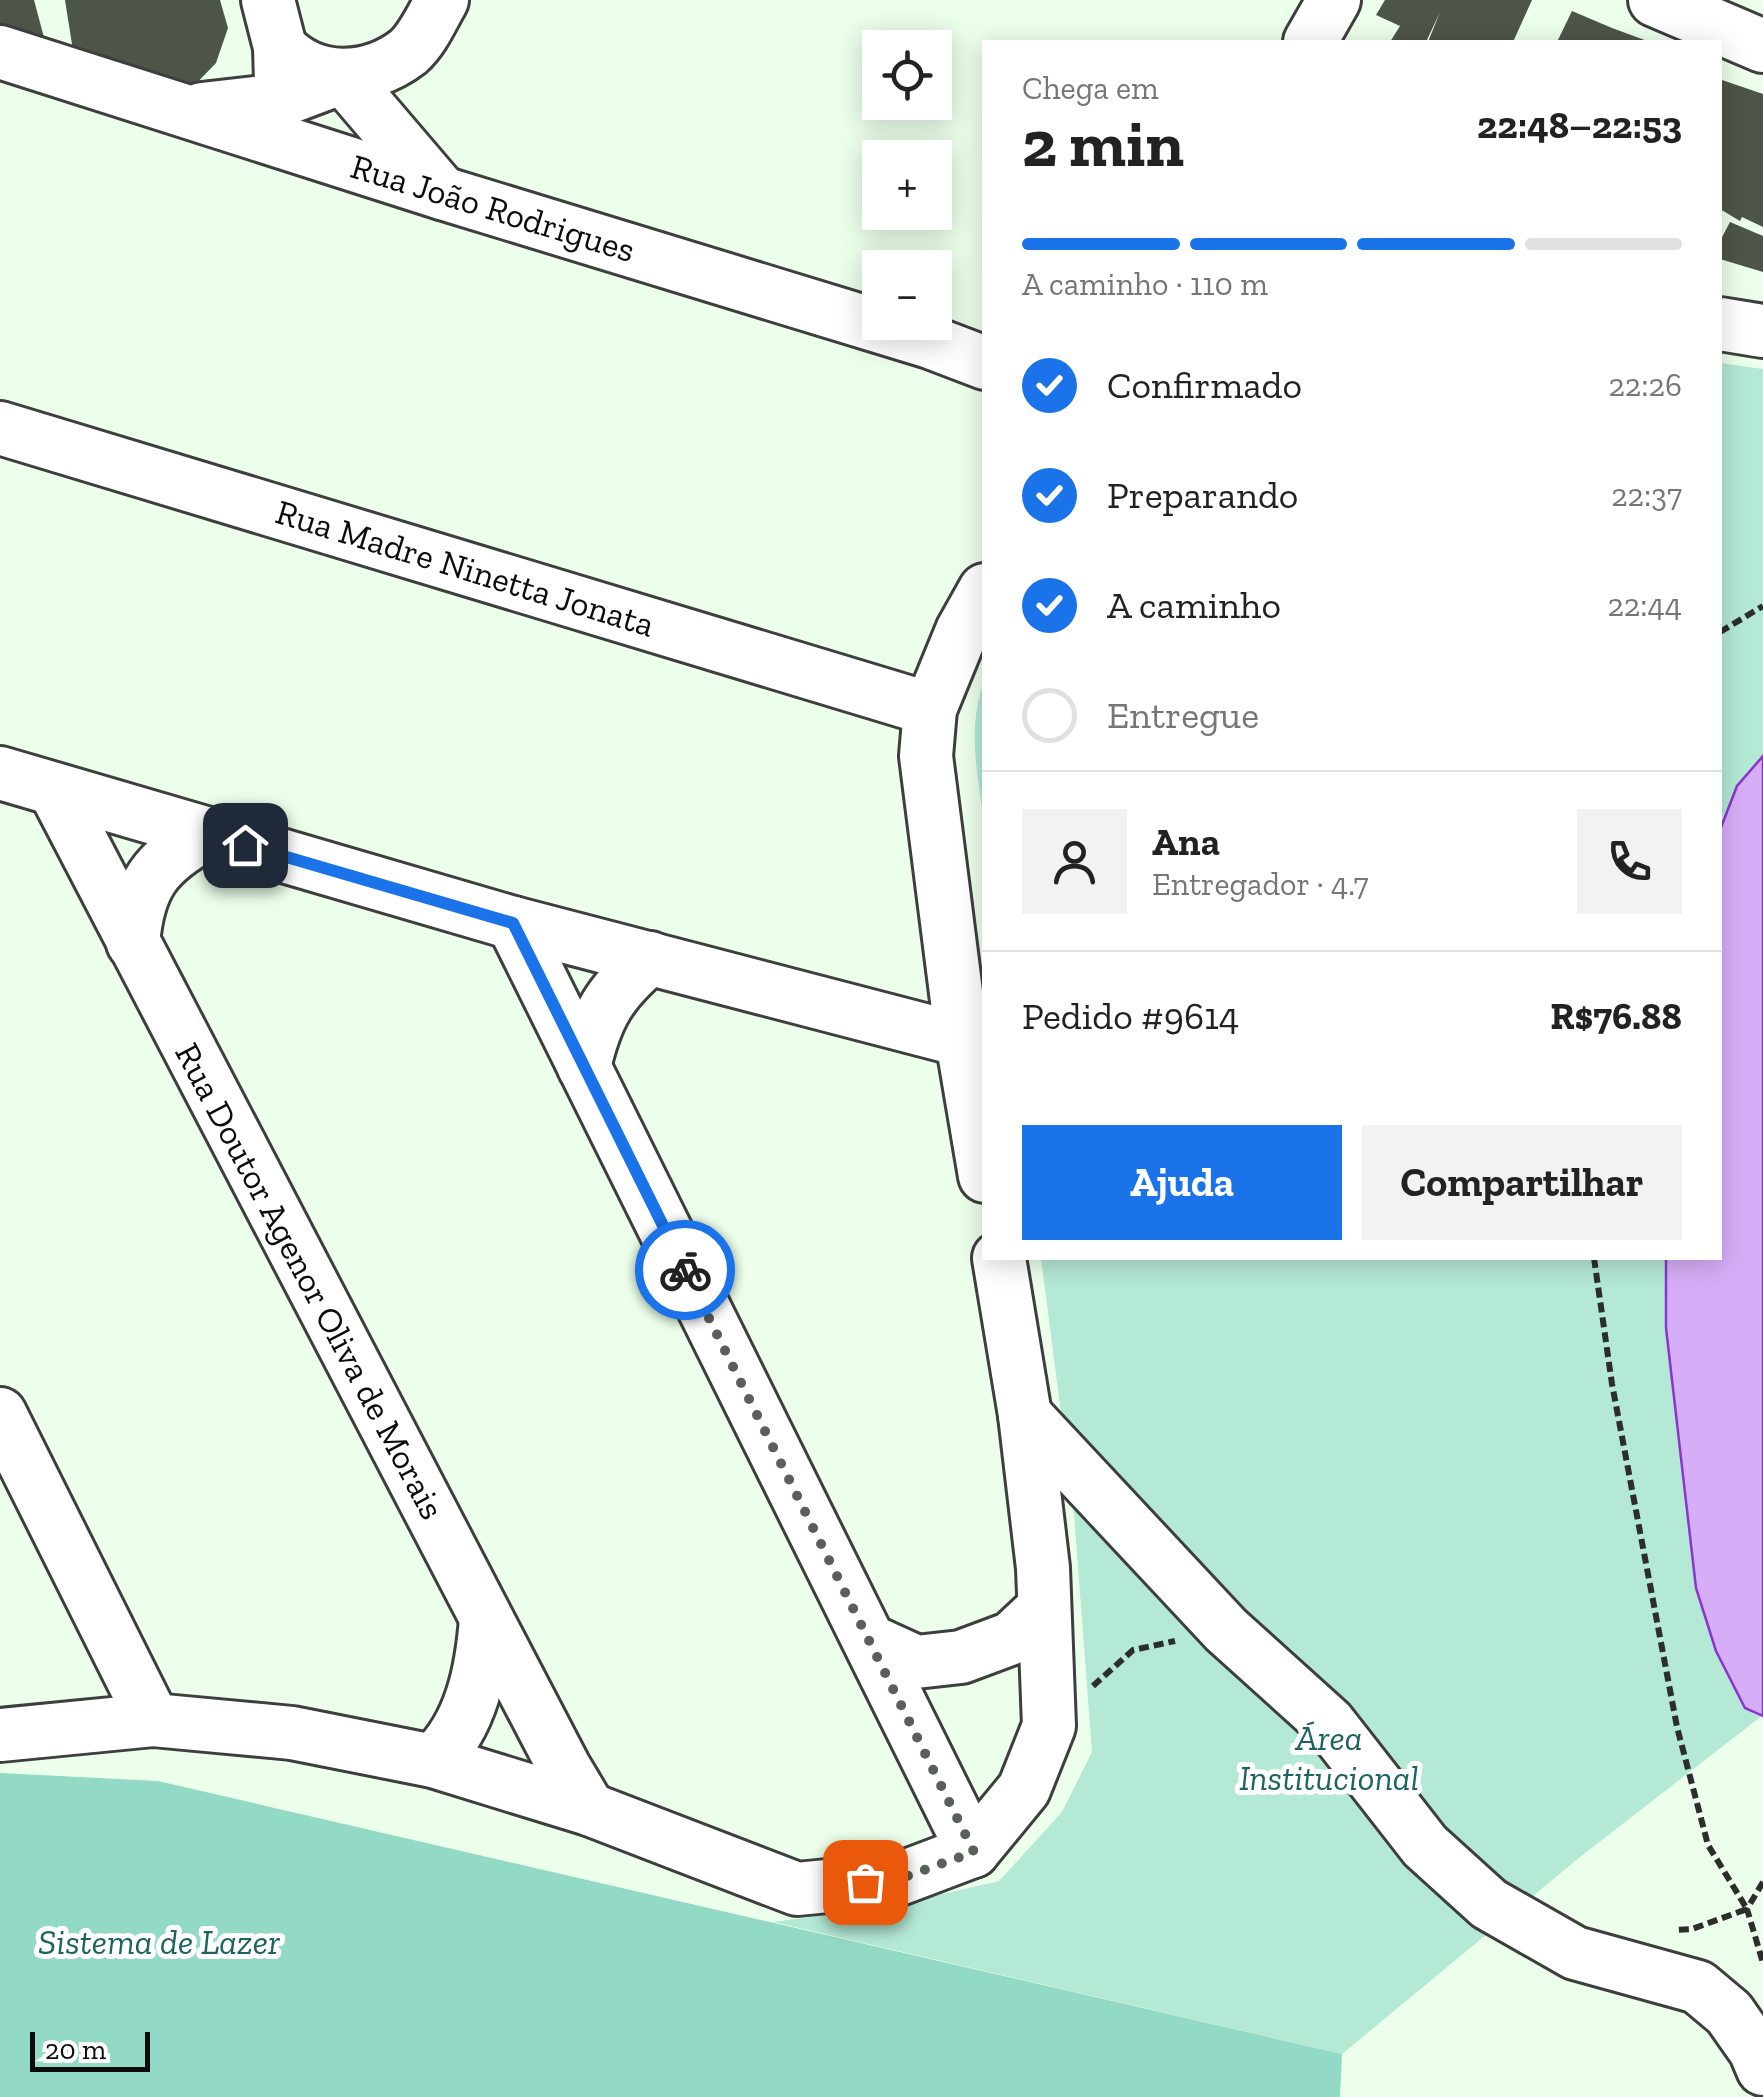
<!DOCTYPE html>
<html lang="pt">
<meta charset="utf-8">
<style>
:root{--surface:#fff;--page:#f2f2f2;--text:#222;--muted:#767676;--line:#e0e0e0;--accent:#1a73e8}
body{margin:0;font-family:"Zilla Slab",serif;background:var(--page);color:var(--text);height:100vh;display:flex;flex-direction:column;font-size:38px;white-space:nowrap}
*{box-sizing:border-box;margin:0}
p{font-size:32px;color:var(--muted)}
.icon{flex:none;width:55px;height:55px;fill:none;stroke:currentColor;stroke-width:2;stroke-linecap:round;stroke-linejoin:round}
.map{position:relative;flex:1;overflow:hidden}
.sheet{position:absolute;left:982px;top:40px;width:740px;height:1220px;display:flex;flex-direction:column;background:var(--surface);border-radius:0px;box-shadow:0 5px 25px #0003}
.sheet>*{flex:none}
.tools{position:absolute;left:862px;top:30px;display:grid;gap:20px}
.tools a{display:grid;place-items:center;width:90px;height:90px;border-radius:0px;background:var(--surface);box-shadow:0 5px 25px #0003;font-size:50px}
.scale{position:absolute;left:30px;bottom:25px;width:120px;box-sizing:border-box;padding-left:10px;border:5px solid #0b0b0b;border-top:0;font-size:28px;line-height:35px;white-space:nowrap;color:#0b0b0b;-webkit-text-stroke:8px #fff;paint-order:stroke}
.pin{position:absolute;display:grid;place-items:center;width:85px;height:85px;color:#fff;margin:-42px;border-radius:20px;box-shadow:0 5px 15px #0006}
.courier{position:absolute;display:grid;place-items:center;width:100px;height:100px;margin:-50px;border:8px solid #1a73e8;border-radius:50%;background:#fff;color:#222;box-shadow:0 2px 12px #0007}
.summary em{font-style:normal;font-weight:800}
.summary div{display:flex;flex-direction:column-reverse}
.summary{display:flex;align-items:center;justify-content:space-between;height:170px;padding:0 40px}
h1{font-size:65px;font-weight:800;line-height:75px}
.bar{display:grid;grid-template-columns:repeat(4,1fr);gap:15px 10px;align-content:center;height:120px;padding:0 40px}
.bar i{height:12px;border-radius:8px;background:var(--line)}
.bar .current{background:var(--accent)}
.bar p{grid-column:span 4}
.line{display:flex;align-items:center;gap:25px;padding:0 40px;border-top:2px solid var(--line)}
.line div{flex:1}
.round{display:grid;place-items:center;flex:none;width:105px;height:105px;border-radius:0px;background:var(--page)}
ol{padding:0 40px;list-style:none}
li{display:flex;align-items:center;gap:30px;height:110px}
li p{margin-inline-start:auto}
li .icon{padding:10px;border-radius:50%;background:var(--accent);color:#fff;stroke-width:4}
li:last-child{color:var(--muted)}
li i{width:55px;height:55px;border:5px solid var(--line);border-radius:50%}
.primary-button{display:flex;gap:20px;margin-top:auto;padding:20px 40px}
.primary-button a{flex:1;height:115px;border-radius:0px;background:var(--accent);color:#fff;font-size:40px;font-weight:800;line-height:115px;text-align:center}
.primary-button a+a{background:var(--page);color:var(--text)}
.map>svg:first-child{display:block}
.green{fill:#b4e9d6}
.forest{fill:#93dac6}
.water{fill:#d6aef7;stroke:#8c34cf;stroke-width:2.5}
.building{fill:#4d5448}
.lines{fill:none;stroke-linecap:round;stroke-linejoin:round}
.minor-casing{stroke:#3e3e3e;stroke-width:58}
.path{stroke:#2d2d2d;stroke-width:6;stroke-dasharray:10 5;stroke-linecap:butt}
.minor{stroke:#fff;stroke-width:52}
.done{stroke:#596059;stroke-width:10;stroke-dasharray:0 18}
.route{stroke:#1a73e8;stroke-width:12}
.labels{text-anchor:middle;dominant-baseline:central;stroke-width:10;stroke-linejoin:round;paint-order:stroke}
.street-label{font-size:35px;fill:#0b0b0b;stroke:#fff}
.park-label{font-size:35px;font-style:italic;fill:#1c6361;stroke:#fff}
</style>
<div class="map">
<svg width="1763" height="2097" viewBox="0 0 1763 2097">
<rect width="100%" height="100%" fill="#ebffea"/>
<!-- green -->
<g class="green">
<polygon points="1720,363 1763,369 1763,1715 1580,1857 1342,2054 773,1922 891,1906 999,1881 1062,1812 1092,1752 1074,1514 1041,1258 1720,1258"/>
<path d="M985,678V828C978,775 966,729 985,678Z"/>
</g>
<!-- forest -->
<polygon class="forest" points="0,1773 158,1781 1342,2054 1340,2097 0,2097"/>
<!-- water -->
<polygon class="water" points="1763,756 1763,1716 1745,1708 1716,1651 1696,1588 1666,1328 1666,1258 1720,1258 1720,830 1737,786"/>
<!-- building -->
<g class="building">
<polygon points="0,0 34,0 46,45 0,36"/>
<polygon points="65,0 220,0 228,28 216,63 187,93 74,57"/>
<polygon points="1385,0 1532,0 1513,42 1428,42 1440,12 1426,42 1390,42 1400,26 1376,15"/>
<polygon points="1572,11 1612,28 1650,42 1557,42"/>
<polygon points="1722,80 1763,94 1763,227 1742,217 1740,221 1720,209"/>
<polygon points="1730,222 1763,236 1763,272 1720,259 1720,241"/>
</g>
<g class="lines">
<!-- minor casing -->
<g class="minor-casing">
<g id="minor">
<polyline points="268,0 280,47 281,82"/>
<polyline points="1655,0 1763,46"/>
<polyline points="1310,42 1334,0"/>
<path d="M280,47C314,84 369,82 408,52C423,39 432,17 442,0"/>
<polyline points="0,52 442,193 930,342 985,363"/>
<polyline points="202,109 282,100 343,77 442,193"/>
<polyline points="1720,324 1763,331"/>
<polyline points="0,428 930,709"/>
<polyline points="985,590 962,631 930,709 926,756 962,1040 985,1176"/>
<polyline points="0,773 513,923 962,1040"/>
<polyline points="55,791 564,1767 589,1809"/>
<polyline points="513,923 973,1851"/>
<path d="M133,943C138,885 155,862 206,834"/>
<path d="M584,1067C596,1015 610,992 650,958"/>
<polyline points="0,1414 153,1720"/>
<polyline points="1025,1415 1226,1630 1329,1723 1425,1846 1489,1904 1575,1953 1698,1987 1729,2013 1755,2050 1763,2069"/>
<polyline points="870,1641 916,1662 961,1657 1012,1638 1044,1608"/>
<polyline points="0,1735 153,1720 292,1733 433,1761 589,1809 797,1889 899,1879 973,1851"/>
<path d="M433,1761C472,1725 482,1669 486,1619"/>
<polyline points="973,1851 1024,1789 1049,1726 1043,1568 1025,1415 999,1258"/>
</g>
</g>
<!-- path -->
<g class="path">
<polyline points="1720,632 1763,606"/>
<polyline points="1594,1258 1612,1384 1677,1727 1708,1845 1747,1909 1692,1929 1675,1930"/>
<polyline points="1093,1686 1133,1650 1175,1641"/>
<polyline points="1763,1882 1747,1909 1763,1963"/>
</g>
<!-- minor -->
<use href="#minor" class="minor"/>
</g>
<g class="lines">
<!-- done -->
<polyline class="done" points="685,1270 974,1852 899,1879 865,1882"/>
<!-- route -->
<polyline class="route" points="245,845 513,923 685,1270"/>
</g>
<g class="labels">
<!-- street labels -->
<g class="street-label">
<text transform="translate(493 208) rotate(17)">Rua João Rodrigues</text>
<text transform="translate(465 568) rotate(17)">Rua Madre Ninetta Jonata</text>
<text transform="translate(310 1281) rotate(62)">Rua Doutor Agenor Oliva de Morais</text>
</g>
<!-- park labels -->
<g class="park-label">
<text x="1329" y="1738">Área<tspan x="1329" dy="40">Institucional</tspan></text>
<text x="159" y="1942">Sistema de Lazer</text>
</g>
</g>
</svg>
<div class="tools">
<a><svg class="icon" aria-label="locate" viewBox="0 0 24 24"><circle cx="12" cy="12" r="6"/><path d="M12 2v4M12 18v4M2 12h4M18 12h4"/></svg></a>
<a>+</a>
<a>−</a>
</div>
<div class="scale">20 m</div>
<div class="pin" style="left:865px;top:1882px;background:#ea580c"><svg class="icon" aria-label="bag" viewBox="0 0 24 24"><path d="M5 8h14l-1 12H6zM9 8a3 3 0 0 1 6 0"/></svg></div>
<div class="pin" style="left:245px;top:845px;background:#1f2937"><svg class="icon" aria-label="home" viewBox="0 0 24 24"><path d="M3 11l9-7 9 7M6 9v11h12V9"/></svg></div>
<div class="courier" style="left:685px;top:1270px"><svg class="icon" aria-label="bike" viewBox="0 0 24 24"><circle cx="6" cy="16" r="4"/><circle cx="18" cy="16" r="4"/><path d="M6 16l4-8h5l3 8M10 8l3 8H6M13 5h3"/></svg></div>
<section class="sheet">
<div class="summary"><div><h1>2 min</h1><p>Chega em</p></div><em>22:48–22:53</em></div>
<div class="bar"><i class="current"></i><i class="current"></i><i class="current"></i><i></i><p>A caminho · 110 m</p></div>
<ol>
<li><svg class="icon" aria-label="check" viewBox="0 0 24 24"><path d="M5 12l5 5 9-10"/></svg>Confirmado<p>22:26</p></li>
<li><svg class="icon" aria-label="check" viewBox="0 0 24 24"><path d="M5 12l5 5 9-10"/></svg>Preparando<p>22:37</p></li>
<li><svg class="icon" aria-label="check" viewBox="0 0 24 24"><path d="M5 12l5 5 9-10"/></svg>A caminho<p>22:44</p></li>
<li><i></i>Entregue</li>
</ol>
<div class="line" style="height:180px"><a class="round"><svg class="icon" aria-label="person" viewBox="0 0 24 24"><circle cx="12" cy="8" r="4"/><path d="M4 21q1-7 8-7t8 7"/></svg></a><div><b>Ana</b><p>Entregador · 4.7</p></div><a class="round"><svg class="icon" aria-label="phone" viewBox="0 0 24 24"><path d="M5 4h4l2 5-3 2q2 4 5 5l2-3 5 2v4C11 20 4 13 5 4z"/></svg></a></div>
<div class="line" style="height:130px"><div>Pedido #9614</div><b>R$76.88</b></div>
<div class="primary-button"><a>Ajuda</a><a>Compartilhar</a></div>
</section>
</div>
